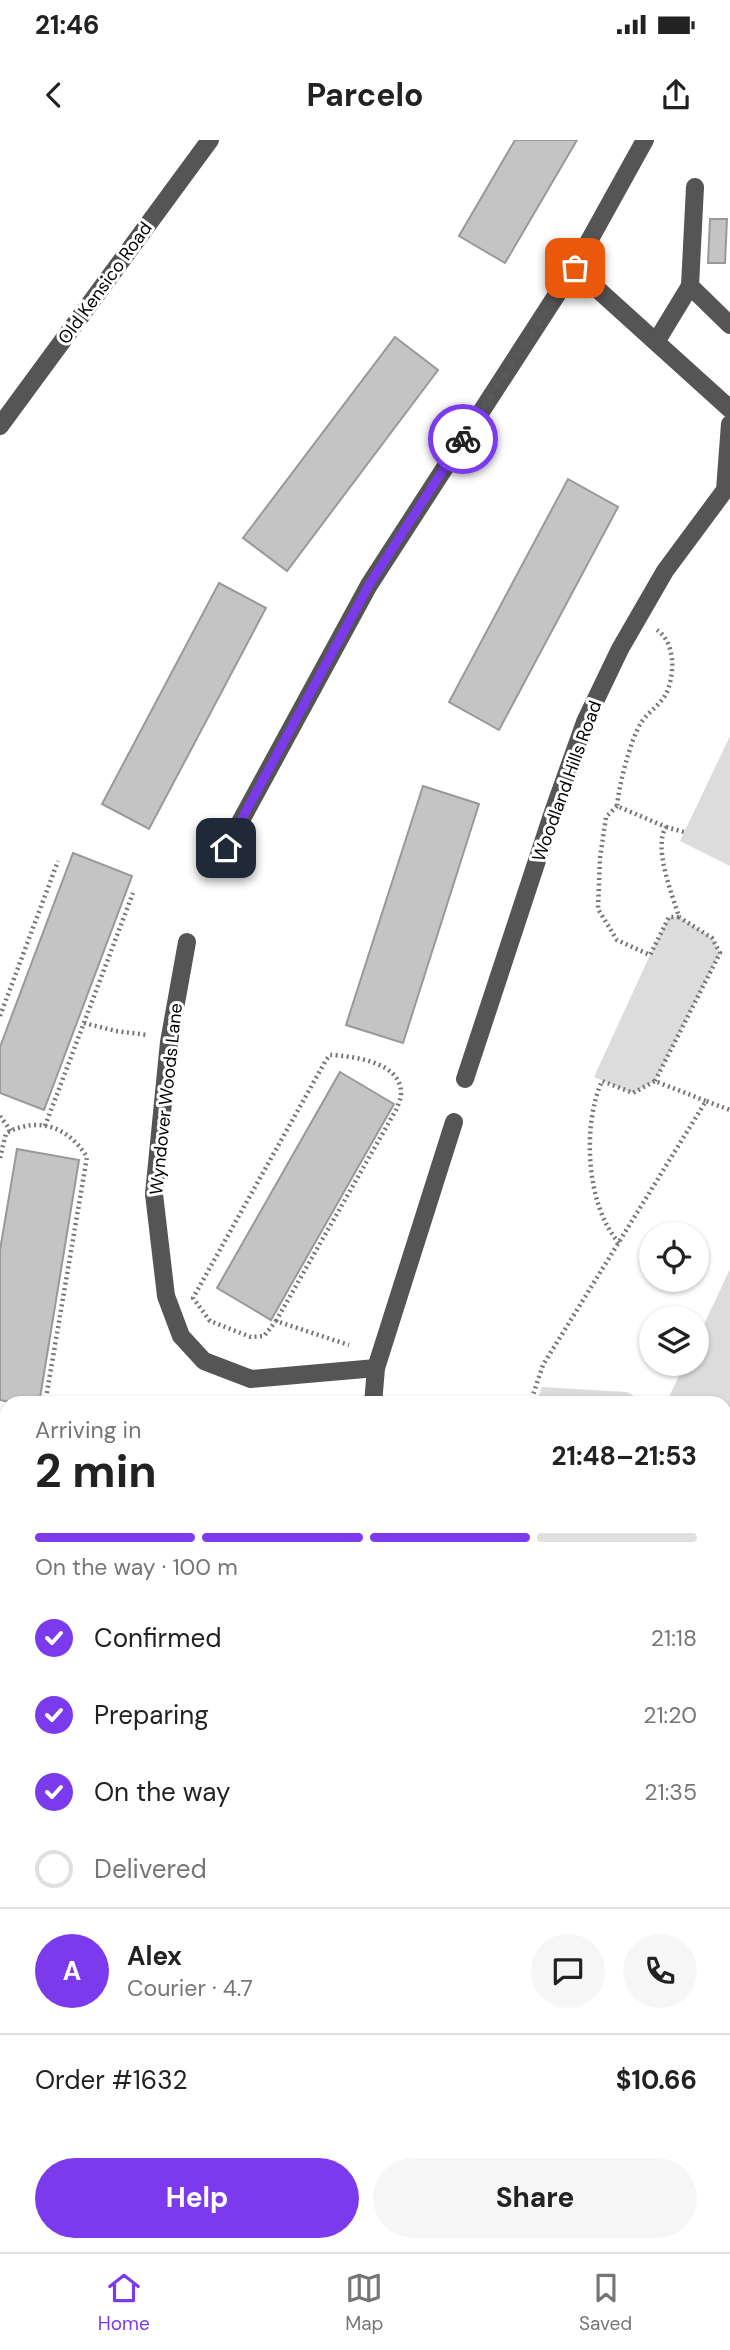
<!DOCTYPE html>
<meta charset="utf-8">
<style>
:root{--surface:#fff;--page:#f6f6f6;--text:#222;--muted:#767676;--line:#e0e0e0;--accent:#7c3aed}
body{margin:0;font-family:"DM Sans",sans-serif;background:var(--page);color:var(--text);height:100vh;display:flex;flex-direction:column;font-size:26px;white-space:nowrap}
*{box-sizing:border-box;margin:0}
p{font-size:23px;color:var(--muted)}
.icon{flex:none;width:38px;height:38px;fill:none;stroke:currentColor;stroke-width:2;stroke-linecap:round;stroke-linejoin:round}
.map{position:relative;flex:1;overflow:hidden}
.sheet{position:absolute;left:0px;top:1256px;width:732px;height:856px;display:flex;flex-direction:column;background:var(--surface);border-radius:21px 21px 0 0;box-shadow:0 2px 5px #0004}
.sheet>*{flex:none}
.controls{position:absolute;left:639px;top:1082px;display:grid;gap:14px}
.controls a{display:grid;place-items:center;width:70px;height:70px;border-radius:50%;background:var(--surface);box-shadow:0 2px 5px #0004;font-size:35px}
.pin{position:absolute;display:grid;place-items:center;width:60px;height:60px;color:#fff;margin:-30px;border-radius:14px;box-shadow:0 4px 10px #0006}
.courier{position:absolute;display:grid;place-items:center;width:70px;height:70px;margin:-35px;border:5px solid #7c3aed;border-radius:50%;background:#fff;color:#222;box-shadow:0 2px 9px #0007}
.overview em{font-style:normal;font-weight:700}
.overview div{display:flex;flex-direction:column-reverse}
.overview{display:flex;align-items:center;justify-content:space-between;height:119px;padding:0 35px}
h1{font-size:46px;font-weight:700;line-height:52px}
.bar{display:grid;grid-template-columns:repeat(4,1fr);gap:10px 7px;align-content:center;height:84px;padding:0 35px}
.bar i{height:9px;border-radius:5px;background:var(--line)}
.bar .current{background:var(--accent)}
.bar p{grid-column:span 4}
.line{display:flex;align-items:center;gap:18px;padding:0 35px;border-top:2px solid var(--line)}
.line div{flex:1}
.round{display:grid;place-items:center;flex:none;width:74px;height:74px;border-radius:37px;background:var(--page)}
ol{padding:0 35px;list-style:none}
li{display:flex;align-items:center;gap:21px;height:77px}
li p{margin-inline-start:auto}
li .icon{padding:7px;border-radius:50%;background:var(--accent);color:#fff;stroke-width:4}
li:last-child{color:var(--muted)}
li i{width:38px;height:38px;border:4px solid var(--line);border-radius:50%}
.primary-button{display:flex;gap:14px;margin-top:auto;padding:14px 35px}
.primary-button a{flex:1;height:80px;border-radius:42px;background:var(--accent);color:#fff;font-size:28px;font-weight:700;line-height:80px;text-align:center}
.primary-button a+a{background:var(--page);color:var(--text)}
.status{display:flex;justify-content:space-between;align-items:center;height:49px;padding:0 35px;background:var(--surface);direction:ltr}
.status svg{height:19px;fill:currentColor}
header{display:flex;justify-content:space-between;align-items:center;height:91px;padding:0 35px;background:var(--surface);font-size:32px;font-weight:700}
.tab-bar{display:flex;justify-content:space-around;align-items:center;height:98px;border-top:2px solid var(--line);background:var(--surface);font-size:19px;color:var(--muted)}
.tab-bar a{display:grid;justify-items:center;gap:4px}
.tab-bar .current{color:var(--accent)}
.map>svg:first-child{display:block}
.green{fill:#dcdcdc}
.building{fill:#c4c4c4;stroke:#999;stroke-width:2}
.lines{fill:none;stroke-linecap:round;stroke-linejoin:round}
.path{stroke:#777;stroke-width:4.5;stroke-dasharray:2 3.5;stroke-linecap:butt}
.minor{stroke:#555;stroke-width:18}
.done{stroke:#595959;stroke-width:7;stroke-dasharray:0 12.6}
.route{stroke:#7c3aed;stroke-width:9}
.labels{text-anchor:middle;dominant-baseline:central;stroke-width:6;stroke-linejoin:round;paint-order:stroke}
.street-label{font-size:18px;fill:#000;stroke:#fff}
</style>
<div class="status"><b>21:46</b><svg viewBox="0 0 49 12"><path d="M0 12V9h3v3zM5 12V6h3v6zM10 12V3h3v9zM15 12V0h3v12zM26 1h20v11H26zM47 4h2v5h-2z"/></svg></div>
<header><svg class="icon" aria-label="back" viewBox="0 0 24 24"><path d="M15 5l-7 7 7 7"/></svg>Parcelo<svg class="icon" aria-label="share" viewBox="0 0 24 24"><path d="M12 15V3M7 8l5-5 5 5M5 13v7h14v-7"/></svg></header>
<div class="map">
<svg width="730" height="2112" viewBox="0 0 730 2112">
<rect width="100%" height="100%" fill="#fff"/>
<!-- green -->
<g class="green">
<polygon points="730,596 730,726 680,701"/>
<polygon points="669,777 679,777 712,798 720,813 655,941 633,953 594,937 650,815"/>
<polygon points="730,1129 730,1305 725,1303 724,1264 666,1263 685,1223 696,1223 697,1199"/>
<polygon points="542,1247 627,1252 646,1263 536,1263"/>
</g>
<!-- building -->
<g class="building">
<polygon points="515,0 577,0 505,123 459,96"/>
<polygon points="710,79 727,79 725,123 708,123"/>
<polygon points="395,197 438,230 287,431 243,398"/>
<polygon points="568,339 618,367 499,590 449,562"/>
<polygon points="219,443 266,468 149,689 102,664"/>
<polygon points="423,646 479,664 403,903 346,885"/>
<polygon points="73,713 132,736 44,970 0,953 0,907"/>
<polygon points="340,932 394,964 271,1180 217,1148"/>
<polygon points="17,1009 79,1020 39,1264 18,1264 0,1260 0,1110"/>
<polygon points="7,1489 7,1532 0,1530 0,1508"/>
<polygon points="730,1681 730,1706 724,1703 724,1690"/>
<polygon points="724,1823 730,1825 730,1866 724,1864"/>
<polygon points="724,1993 730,1994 730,2038 724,2037"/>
<polygon points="120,2105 146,2105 157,2112 116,2112"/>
<polygon points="405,2105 485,2105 481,2112 467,2112 454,2105 451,2112 407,2112 403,2110"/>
</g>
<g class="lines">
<!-- path -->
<g class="path">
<polyline points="617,666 606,677 600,718 598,769 617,800 650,815 669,777 679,777"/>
<polyline points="666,687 684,692"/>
<polyline points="0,876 58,721"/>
<polyline points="84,883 116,891 148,895"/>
<path d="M655,941L720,813L712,798L679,777C672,754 653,707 666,687L617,666C619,645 630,601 641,583C647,573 660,565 666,554C675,535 676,503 657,490"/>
<polyline points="0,976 11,991"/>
<polyline points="45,986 133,753"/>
<path d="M0,1018L6,993C40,976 68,987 87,1017L45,1264"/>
<path d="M619,1103C586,1066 582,985 602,941L633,953L655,941L706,961"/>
<path d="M276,1181L396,970C398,965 401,959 401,954C402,922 353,916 330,915L326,920L193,1158L210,1181L251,1197L264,1196L276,1181L349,1205"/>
<polyline points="530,1264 543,1225 706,961 730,970"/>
<polyline points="0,1289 7,1289"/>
<polyline points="0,1468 7,1450"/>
<polyline points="0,1559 7,1566"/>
<polyline points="0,1582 7,1566"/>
<polyline points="0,1771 7,1767"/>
<polyline points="0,1780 6,1789 7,1794"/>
<polyline points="0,1819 7,1801"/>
</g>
<!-- minor -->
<g class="minor">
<polyline points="695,47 690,146 730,185"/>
<polyline points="574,128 730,269"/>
<polyline points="656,202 690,146"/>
<polyline points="0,286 210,0"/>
<polyline points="226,708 369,445 574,128 645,0"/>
<polyline points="187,802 169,902 154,1054 166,1156 181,1196 204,1221 251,1239 376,1228"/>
<polyline points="465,939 553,672 585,582 620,509 665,431 725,350 730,284"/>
<polyline points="373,1264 376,1228 454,982"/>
<polyline points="724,1587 730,1590"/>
<polyline points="724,1931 730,1932"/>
<polyline points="0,1944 7,1934"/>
<polyline points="0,2064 7,2057"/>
<polyline points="275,2105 286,2112"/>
</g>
</g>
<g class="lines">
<!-- done -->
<polyline class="done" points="463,299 575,128"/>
<!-- route -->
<polyline class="route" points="226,708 369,445 463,299"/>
</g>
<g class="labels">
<!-- street labels -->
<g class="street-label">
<text transform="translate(105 143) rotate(-54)">Old Kensico Road</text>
<text transform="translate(567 641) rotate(-70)">Woodland Hills Road</text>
<text transform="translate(166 959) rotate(-84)">Wyndover Woods Lane</text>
</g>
</g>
</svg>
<div class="controls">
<a><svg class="icon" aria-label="locate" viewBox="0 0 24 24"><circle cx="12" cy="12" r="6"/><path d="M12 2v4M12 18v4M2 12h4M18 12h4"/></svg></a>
<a><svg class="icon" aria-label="layers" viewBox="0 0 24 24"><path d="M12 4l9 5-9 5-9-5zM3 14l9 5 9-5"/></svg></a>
</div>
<div class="pin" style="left:575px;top:128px;background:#ea580c"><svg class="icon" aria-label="bag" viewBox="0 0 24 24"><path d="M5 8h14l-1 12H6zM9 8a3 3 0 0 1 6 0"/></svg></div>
<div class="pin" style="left:226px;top:708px;background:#1f2937"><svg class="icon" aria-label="home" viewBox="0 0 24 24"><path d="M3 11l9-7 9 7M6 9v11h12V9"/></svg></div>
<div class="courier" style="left:463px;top:299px"><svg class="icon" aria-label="bike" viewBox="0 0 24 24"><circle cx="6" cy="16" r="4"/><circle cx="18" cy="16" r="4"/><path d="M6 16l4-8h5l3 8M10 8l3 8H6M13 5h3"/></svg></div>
<section class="sheet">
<div class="overview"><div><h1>2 min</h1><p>Arriving in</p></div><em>21:48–21:53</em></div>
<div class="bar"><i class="current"></i><i class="current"></i><i class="current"></i><i></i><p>On the way · 100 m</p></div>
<ol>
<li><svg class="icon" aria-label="check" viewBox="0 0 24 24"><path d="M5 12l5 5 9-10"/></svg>Confirmed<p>21:18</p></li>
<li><svg class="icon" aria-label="check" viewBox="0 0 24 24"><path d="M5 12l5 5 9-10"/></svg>Preparing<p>21:20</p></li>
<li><svg class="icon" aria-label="check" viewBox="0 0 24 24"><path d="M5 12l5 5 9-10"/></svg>On the way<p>21:35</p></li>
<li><i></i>Delivered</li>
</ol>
<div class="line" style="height:126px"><b class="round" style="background:var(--accent);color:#fff">A</b><div><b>Alex</b><p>Courier · 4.7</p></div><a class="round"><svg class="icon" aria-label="chat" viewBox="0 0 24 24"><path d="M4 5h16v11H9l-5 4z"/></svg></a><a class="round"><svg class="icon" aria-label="phone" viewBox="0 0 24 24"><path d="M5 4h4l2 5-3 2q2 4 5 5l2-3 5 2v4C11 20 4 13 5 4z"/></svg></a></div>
<div class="line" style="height:91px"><div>Order #1632</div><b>$10.66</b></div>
<div class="primary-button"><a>Help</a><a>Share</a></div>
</section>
</div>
<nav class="tab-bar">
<a class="current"><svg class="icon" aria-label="home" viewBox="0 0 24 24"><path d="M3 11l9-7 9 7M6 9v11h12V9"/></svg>Home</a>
<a><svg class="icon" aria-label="map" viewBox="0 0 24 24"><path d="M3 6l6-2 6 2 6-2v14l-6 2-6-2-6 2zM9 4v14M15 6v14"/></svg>Map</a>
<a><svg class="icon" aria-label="saved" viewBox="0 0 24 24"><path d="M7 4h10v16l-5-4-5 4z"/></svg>Saved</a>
</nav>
